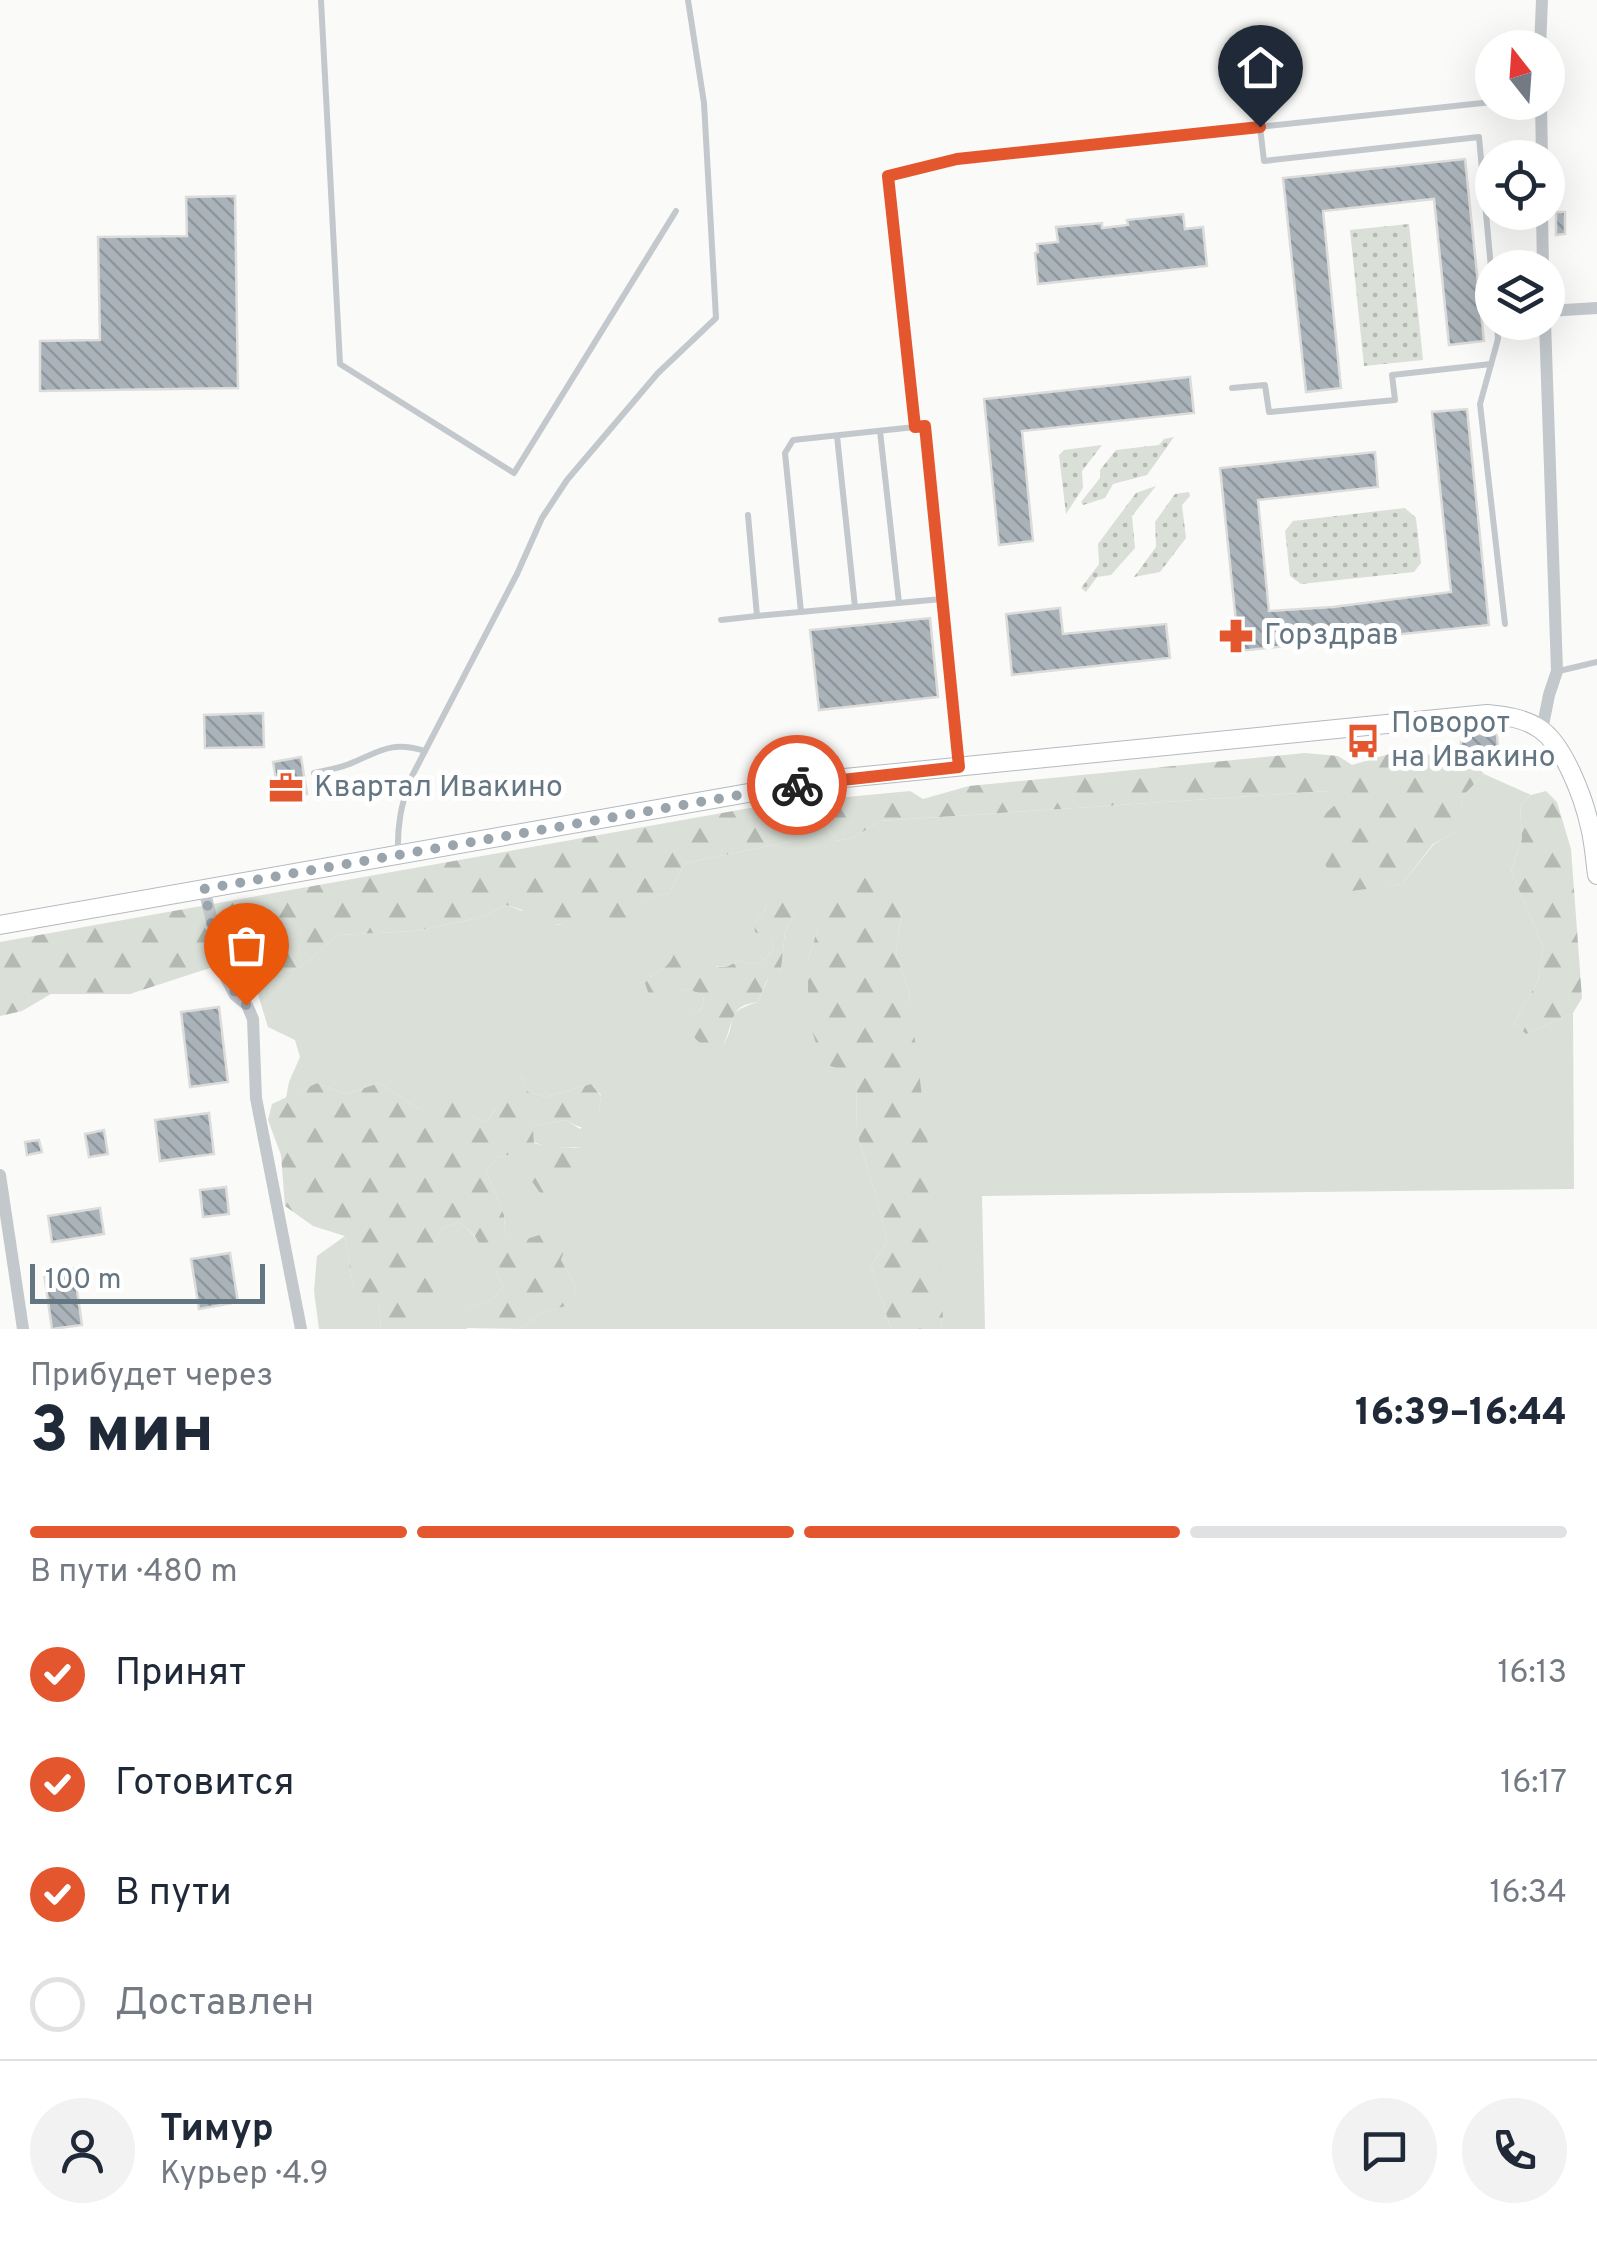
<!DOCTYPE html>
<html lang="ru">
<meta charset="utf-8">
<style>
:root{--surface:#fff;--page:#f2f2f3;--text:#1f2937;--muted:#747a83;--line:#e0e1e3;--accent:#e4572e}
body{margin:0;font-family:Overpass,sans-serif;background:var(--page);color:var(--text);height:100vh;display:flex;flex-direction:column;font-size:38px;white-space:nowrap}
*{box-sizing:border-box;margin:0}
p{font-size:32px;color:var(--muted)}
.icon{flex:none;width:55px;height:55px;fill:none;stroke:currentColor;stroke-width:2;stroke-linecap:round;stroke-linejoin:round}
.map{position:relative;height:1329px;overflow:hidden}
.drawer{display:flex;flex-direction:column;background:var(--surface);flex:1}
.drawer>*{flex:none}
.needle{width:65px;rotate:343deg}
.controls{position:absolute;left:1475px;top:30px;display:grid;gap:20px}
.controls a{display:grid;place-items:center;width:90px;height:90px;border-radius:50%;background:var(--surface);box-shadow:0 10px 40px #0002;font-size:50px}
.scale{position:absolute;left:30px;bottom:25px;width:235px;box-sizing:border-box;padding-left:10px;border:5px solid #657683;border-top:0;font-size:28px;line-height:35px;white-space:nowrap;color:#657683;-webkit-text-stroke:8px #fff;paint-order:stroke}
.pin{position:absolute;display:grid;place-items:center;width:85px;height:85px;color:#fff;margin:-102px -42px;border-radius:50% 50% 50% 0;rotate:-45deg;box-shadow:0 0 10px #0007}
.pin .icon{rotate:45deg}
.courier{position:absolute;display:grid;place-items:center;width:100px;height:100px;margin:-50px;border:8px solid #e4572e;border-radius:50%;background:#fff;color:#222;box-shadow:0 2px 12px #0007}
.summary em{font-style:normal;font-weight:800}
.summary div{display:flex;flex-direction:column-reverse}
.summary{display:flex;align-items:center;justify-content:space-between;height:170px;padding:0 30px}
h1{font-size:65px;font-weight:800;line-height:75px}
.bar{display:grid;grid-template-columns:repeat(4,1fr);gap:15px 10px;align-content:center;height:120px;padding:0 30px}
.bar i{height:12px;border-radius:8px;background:var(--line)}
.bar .on{background:var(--accent)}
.bar p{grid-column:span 4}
.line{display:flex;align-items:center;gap:25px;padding:0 30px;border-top:2px solid var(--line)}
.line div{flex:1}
.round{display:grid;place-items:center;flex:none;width:105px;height:105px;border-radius:52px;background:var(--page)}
ol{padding:0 30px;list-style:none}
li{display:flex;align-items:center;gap:30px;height:110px}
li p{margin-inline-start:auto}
li .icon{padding:10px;border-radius:50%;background:var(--accent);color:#fff;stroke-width:4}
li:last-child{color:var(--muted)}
li i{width:55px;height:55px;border:5px solid var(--line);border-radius:50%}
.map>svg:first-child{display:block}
.grass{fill:#dadfd7;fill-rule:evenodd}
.forest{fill:url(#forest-firs)}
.park{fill:url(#park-dots)}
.building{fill:url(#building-back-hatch);stroke:#dcdcda;stroke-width:2.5}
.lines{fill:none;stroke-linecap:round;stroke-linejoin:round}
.secondary-casing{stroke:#b3babf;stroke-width:20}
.lane{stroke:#c3c8cc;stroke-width:6}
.street{stroke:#c3c8cc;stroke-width:12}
.secondary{stroke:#fff;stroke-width:18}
.done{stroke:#99a4ac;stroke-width:10;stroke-dasharray:0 18}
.route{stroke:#e4572e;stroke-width:12}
.labels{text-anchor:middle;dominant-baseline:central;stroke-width:10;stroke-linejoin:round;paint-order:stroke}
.poi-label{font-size:30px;fill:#657683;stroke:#fff;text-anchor:start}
</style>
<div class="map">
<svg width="1597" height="1329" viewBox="0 0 1597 1329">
<defs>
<pattern id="forest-firs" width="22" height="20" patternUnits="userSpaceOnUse" patternTransform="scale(2.5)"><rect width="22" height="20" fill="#dadfd7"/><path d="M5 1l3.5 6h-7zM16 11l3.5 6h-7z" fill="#b4b9b4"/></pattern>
<pattern id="park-dots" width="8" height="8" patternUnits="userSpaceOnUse" patternTransform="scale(2.5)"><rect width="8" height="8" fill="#dadfd7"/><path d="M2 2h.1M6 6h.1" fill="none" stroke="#b4b9b4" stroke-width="1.8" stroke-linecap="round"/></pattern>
<pattern id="building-back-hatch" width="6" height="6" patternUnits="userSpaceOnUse" patternTransform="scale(2.5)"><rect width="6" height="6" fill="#aab3b9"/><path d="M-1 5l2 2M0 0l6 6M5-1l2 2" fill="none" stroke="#8e969c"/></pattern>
</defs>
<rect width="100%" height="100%" fill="#fafaf8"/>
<!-- grass -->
<g class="grass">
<path d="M1484,774L1531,795L1520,806L1522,839L1511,871L1543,947L1538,981L1514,1023L1526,1034L1573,1013L1574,1189L982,1196L985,1329H940L943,1317L909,993L896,953L902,909L818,928L808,960V1017L856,1074L857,1134L878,1202L887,1242L871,1266L891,1329H521L539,1314L571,1304L576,1288L561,1260L558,1230L514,1244L505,1231L504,1215L486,1171L496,1158L512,1154L582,1147L548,1148L534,1142L533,1126L566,1120L580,1129L599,1111L601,1095L591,1084L545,1097L528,1092L521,1076L486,1122L471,1116L421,1110L379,1083L347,1094L317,1083L286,1098L289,1082L300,1057L295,1040L268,1027L252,975L285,972L301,967L338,935L416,931L478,918L507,905L558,925L576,918L591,919L635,901L669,893L685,863L799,840L794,811L817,813L837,841L853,838L880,821L1329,791L1335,805L1337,892L1402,884L1434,844L1463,828L1461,798ZM767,902L794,915L785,931L781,971L768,979L758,1002C721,1013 739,1020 724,1043L692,1014L699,1011L704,1003L703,995L688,989L654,997L650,977L670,964L726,967L741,960C754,970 767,960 774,947L770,938L754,923L765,910Z"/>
<path d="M459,1222C481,1238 493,1263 503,1287L492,1300L463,1311L467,1329H410L415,1317L435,1242L443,1228Z"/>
<polygon points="345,1236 353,1285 379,1305 381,1329 319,1329 314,1291 317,1256"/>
</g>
<!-- forest -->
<g class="forest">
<polygon points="1413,747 1442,761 1474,762 1484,774 1461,798 1464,828 1433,844 1402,884 1337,893 1310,827 1335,805 1328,791 880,821 853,838 837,841 817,813 826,799 910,791 923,799 969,786 1305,753 1338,756 1352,765"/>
<polygon points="1546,791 1557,802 1571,849 1582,998 1573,1013 1526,1034 1514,1023 1538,981 1543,947 1511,871 1522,839 1520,806 1531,795"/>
<path d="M778,803L794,811L799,840L685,863L669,893L636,901C630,922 625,927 603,929C580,911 577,923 553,925C544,926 535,926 526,926L522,910L507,905L478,918L416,931L338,935L301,967L285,972L252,975L222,964L130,994H51L22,1011L0,1016V942Z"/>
<polygon points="864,875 902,909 896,953 909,993 934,1192 943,1317 940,1329 891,1329 871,1266 887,1242 878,1202 857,1134 856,1075 822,1063 808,1017 808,960 818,928 845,876"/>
<path d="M783,894L794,906V915L785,931L781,970L776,977L767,980L758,1002C752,1003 746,1004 741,1007C725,1017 733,1056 707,1046C694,1042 691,1032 687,1021L692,1014L699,1011L704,1003L703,995L688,989L654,998L648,992L645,983C659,966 667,974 676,949C693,942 707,955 717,967H726L741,960C754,970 767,960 774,947L770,938L755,932L754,923L765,910L767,902Z"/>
<path d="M521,1076L528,1092L545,1097L591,1084L601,1096L599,1111L612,1120C593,1129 585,1132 566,1120L533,1126L534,1143C557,1151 573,1143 596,1154L594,1169L558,1193L541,1194L512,1154L496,1158L486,1171L504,1215L505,1231L514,1243L558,1229L566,1244L561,1260L576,1288L572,1304L539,1314L521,1329L466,1328L462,1311L492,1300L503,1287L496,1271L481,1265C483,1242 477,1236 459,1222L443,1228L435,1242L444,1274L410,1329H381L379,1305L363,1299L353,1286L345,1236L313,1226L285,1206L281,1155L268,1120L272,1104L317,1083L347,1094L379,1083L421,1110L449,1091L471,1116L486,1122L496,1109L494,1092Z"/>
</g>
<!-- park -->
<g class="park">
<polygon points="1409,224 1423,360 1364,366 1350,230"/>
<polygon points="1174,437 1147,475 1113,484 1105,498 1083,505 1081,502 1100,478 1100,470 1116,450 1159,445 1164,439"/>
<polygon points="1102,445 1082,471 1083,488 1066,514 1059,455 1064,450"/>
<polygon points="1156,486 1132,516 1135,548 1111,575 1097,577 1086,592 1081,588 1099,564 1098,544 1136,493"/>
<polygon points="1189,492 1190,496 1182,505 1186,538 1160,572 1134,577 1156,547 1155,522 1175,494"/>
<polygon points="1405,508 1416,518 1421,563 1414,572 1301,584 1290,576 1285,531 1293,521"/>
</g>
<!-- building -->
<g class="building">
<polygon points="1465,159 1484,341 1449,345 1434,199 1323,211 1341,388 1306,392 1283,178"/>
<polygon points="235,196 238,388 40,391 40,341 100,340 98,237 187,236 186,197"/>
<polygon points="1556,212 1565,212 1565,234 1556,235"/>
<polygon points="1183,214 1185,229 1203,227 1207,266 1038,284 1035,253 1038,252 1037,244 1058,242 1056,227 1102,223 1102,228 1128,225 1127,220"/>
<polygon points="1190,377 1194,413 1022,431 1033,541 999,545 984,399"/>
<polygon points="1467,409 1489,625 1239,651 1220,468 1375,452 1378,487 1258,500 1269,611 1333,607 1451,592 1432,412"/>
<polygon points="1060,608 1063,634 1166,624 1170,658 1012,675 1006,614"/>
<polygon points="930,618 938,697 819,710 810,630"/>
<polygon points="263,713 264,747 205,748 204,715"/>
<polygon points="1461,734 1497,734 1498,748 1461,749"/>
<polygon points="301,757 307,794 279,798 273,762"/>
<polygon points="219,1007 228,1082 190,1087 181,1012"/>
<polygon points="209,1113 214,1154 160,1161 155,1120"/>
<polygon points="104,1130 108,1154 89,1157 85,1134"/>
<polygon points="39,1140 42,1152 27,1155 25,1142"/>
<polygon points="226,1187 229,1214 203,1217 200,1190"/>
<polygon points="100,1208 104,1234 52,1242 48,1216"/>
<polygon points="230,1253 238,1302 199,1309 191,1259"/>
<polygon points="74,1269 82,1325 52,1329 44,1273"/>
</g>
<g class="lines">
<!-- secondary casing -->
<g class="secondary-casing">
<path id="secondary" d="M0,925L765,790L845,778L1487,714C1506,716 1524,718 1540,729C1564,745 1584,799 1590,827C1594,843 1595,859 1597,875"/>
</g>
<!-- lane -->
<g class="lane">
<polyline points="321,0 340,364 514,473 676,211"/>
<polyline points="1260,127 1264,161 1479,137 1492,279"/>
<polyline points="1497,322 1498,339 1480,404 1505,624"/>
<polyline points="1232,388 1265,385 1269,412 1395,400 1392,375 1491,364"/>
<polyline points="880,431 899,603"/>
<polyline points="837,436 855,607"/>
<polyline points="748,515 757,616 942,599"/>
<polyline points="801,612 785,453 793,440 915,427"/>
<polyline points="721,620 757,616"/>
<polyline points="1559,671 1597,662"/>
<polyline points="959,766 925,426 915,427 888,176 957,159 1492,102"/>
<path d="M314,773C327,770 342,768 354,762C382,750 393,741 425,751"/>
<path d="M398,854C397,826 401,804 411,778L517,574L542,518L567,480L658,373L716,318L704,103L688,0"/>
</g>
<!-- street -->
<g class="street">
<polyline points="1540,48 1542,0"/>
<polyline points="1541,102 1542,158"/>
<polyline points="1542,212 1543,268"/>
<polyline points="1548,311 1597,308"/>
<polyline points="1542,730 1549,695 1557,671 1545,322"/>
<polyline points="204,889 226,978 235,995 247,1005 253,1019 256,1098 301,1329"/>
<polyline points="0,1175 23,1329"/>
</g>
<!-- secondary -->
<use href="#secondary" class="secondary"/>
</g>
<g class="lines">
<!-- done -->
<path class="done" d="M246,1005C219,982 212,923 204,889L797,785"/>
<!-- route -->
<polyline class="route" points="797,785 959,767 925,426 915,427 888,176 957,159 1260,127"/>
</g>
<!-- icons -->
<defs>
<g id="pharmacy-bare" transform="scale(2.7)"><path d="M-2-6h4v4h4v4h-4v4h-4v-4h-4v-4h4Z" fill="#e4572e" stroke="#fff" stroke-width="2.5" paint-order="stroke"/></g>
<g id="bus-bare" transform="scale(2.7)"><path d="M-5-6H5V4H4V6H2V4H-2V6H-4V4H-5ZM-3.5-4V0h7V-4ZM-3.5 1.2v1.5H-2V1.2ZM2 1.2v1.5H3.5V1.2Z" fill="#e4572e" stroke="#fff" stroke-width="2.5" paint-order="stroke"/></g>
<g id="office-bare" transform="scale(2.7)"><path d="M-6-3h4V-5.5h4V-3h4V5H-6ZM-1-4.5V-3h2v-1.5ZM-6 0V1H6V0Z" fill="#e4572e" stroke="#fff" stroke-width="2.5" paint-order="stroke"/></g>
</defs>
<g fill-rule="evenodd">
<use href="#pharmacy-bare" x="1236" y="636"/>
<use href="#bus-bare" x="1363" y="741"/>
<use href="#office-bare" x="286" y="788"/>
</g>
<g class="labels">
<!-- poi labels -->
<g class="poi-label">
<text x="1264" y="636">Горздрав</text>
<text x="1391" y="724">Поворот<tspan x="1391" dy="34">на Ивакино</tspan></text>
<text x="314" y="788">Квартал Ивакино</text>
</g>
</g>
</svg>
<div class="controls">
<a><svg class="needle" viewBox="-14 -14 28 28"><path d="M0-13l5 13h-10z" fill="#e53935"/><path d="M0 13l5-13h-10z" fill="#747a83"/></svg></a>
<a><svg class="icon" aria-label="locate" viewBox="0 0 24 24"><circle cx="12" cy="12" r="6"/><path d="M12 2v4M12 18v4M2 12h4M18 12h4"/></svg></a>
<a><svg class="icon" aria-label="layers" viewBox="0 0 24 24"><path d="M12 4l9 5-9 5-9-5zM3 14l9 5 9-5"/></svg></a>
</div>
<div class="scale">100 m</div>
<div class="pin" style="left:246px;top:1005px;background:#ea580c"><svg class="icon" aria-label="bag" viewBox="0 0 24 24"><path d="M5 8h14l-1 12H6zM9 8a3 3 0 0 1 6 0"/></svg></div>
<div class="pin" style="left:1260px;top:127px;background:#1f2937"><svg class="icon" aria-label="home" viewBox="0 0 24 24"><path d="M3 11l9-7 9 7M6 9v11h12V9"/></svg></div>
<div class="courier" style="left:797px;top:785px"><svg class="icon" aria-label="bike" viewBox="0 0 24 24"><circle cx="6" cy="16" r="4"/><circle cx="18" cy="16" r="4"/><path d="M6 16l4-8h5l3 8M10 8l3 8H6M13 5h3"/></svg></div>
</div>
<section class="drawer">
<div class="summary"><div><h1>3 мин</h1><p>Прибудет через</p></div><em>16:39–16:44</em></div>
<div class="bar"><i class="on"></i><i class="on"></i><i class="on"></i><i></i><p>В пути · 480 m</p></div>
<ol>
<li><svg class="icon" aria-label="check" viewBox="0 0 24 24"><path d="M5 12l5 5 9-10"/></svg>Принят<p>16:13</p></li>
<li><svg class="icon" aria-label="check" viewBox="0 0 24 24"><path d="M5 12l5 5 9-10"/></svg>Готовится<p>16:17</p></li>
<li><svg class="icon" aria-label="check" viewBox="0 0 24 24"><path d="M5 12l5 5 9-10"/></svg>В пути<p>16:34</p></li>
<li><i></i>Доставлен</li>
</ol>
<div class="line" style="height:180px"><a class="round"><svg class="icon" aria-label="person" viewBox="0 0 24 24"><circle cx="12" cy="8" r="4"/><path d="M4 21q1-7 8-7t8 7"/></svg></a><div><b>Тимур</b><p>Курьер · 4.9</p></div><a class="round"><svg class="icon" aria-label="chat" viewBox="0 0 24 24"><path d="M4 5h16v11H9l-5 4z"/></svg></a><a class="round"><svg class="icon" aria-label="phone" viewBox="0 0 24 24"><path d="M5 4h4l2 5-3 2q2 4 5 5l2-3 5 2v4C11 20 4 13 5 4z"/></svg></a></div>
</section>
